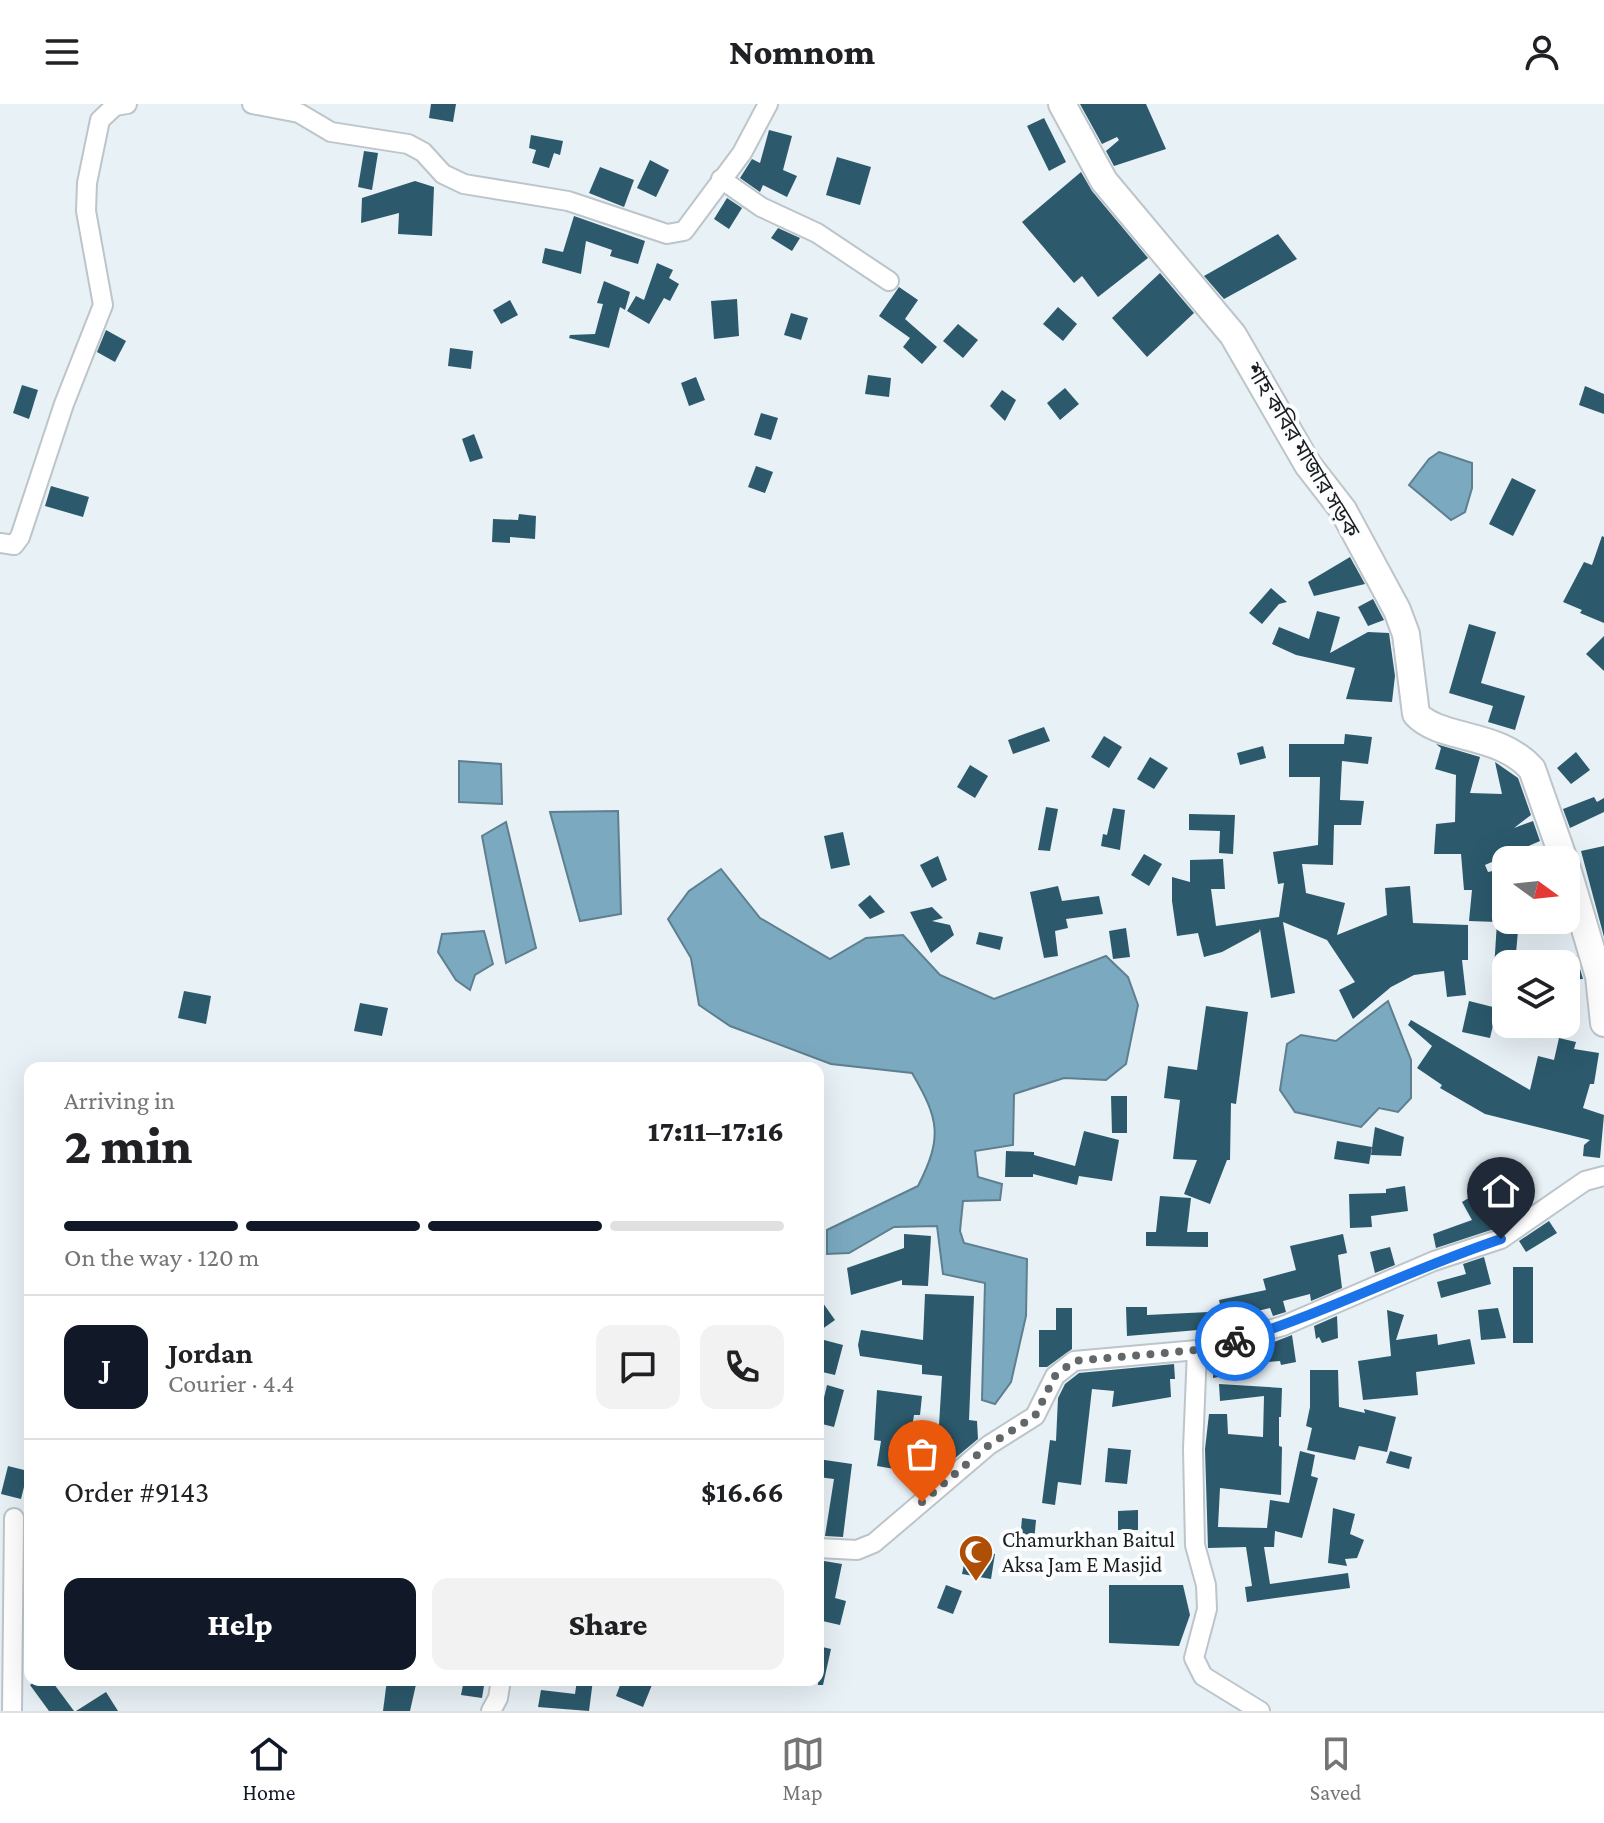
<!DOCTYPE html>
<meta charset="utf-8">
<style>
:root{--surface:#fff;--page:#f2f2f2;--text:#202124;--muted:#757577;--line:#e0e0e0;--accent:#111827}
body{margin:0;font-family:"Crimson Pro","Noto Sans Bengali",serif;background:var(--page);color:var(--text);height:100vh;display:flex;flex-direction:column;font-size:30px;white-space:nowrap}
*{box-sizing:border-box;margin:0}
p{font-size:26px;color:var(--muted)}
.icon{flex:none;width:44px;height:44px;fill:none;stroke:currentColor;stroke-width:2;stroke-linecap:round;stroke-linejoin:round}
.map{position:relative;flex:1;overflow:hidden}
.panel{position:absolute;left:24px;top:958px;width:800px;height:624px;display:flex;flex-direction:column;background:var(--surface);border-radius:16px;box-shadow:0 8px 32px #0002}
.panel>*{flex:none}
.needle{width:52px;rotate:105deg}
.tools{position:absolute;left:1492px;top:742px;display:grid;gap:16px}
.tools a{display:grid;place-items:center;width:88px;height:88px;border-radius:16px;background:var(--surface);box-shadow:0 8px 32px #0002;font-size:40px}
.pin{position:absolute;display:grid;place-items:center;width:68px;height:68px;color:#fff;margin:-82px -34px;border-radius:50% 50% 50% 0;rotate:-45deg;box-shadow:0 0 8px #0007}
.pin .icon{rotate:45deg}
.courier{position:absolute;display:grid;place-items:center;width:80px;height:80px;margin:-40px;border:6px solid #1a73e8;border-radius:50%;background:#fff;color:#222;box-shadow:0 2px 10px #0007}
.summary em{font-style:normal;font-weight:800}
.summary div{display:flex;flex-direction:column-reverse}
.summary{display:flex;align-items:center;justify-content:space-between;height:136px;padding:0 40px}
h1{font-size:52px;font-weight:800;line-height:60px}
.bar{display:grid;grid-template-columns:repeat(4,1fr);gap:12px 8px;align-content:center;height:96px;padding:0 40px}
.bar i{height:10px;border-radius:6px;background:var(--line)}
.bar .active{background:var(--accent)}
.bar p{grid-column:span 4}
.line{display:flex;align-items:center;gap:20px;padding:0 40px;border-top:2px solid var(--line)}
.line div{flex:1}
.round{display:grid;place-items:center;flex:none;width:84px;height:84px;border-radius:16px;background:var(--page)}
.primary-button{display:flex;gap:16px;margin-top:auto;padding:16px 40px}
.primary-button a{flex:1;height:92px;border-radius:16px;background:var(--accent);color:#fff;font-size:32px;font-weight:800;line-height:92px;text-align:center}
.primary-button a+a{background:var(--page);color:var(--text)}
header{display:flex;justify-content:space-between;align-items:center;height:104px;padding:0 40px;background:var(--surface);font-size:36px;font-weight:800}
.tabs{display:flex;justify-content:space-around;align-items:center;height:112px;border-top:2px solid var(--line);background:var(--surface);font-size:22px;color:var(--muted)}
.tabs a{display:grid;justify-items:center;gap:4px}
.tabs .active{color:var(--accent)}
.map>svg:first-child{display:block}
.water{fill:#7ba9bf;stroke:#5e7f8f;stroke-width:2}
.building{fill:#2c596c}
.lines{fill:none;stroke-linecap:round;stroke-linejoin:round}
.street-casing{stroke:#bdc5ca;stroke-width:22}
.secondary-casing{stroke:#bdc5ca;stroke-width:30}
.street{stroke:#fff;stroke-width:18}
.secondary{stroke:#fff;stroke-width:26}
.done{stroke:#62686a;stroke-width:8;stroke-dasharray:0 14.4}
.route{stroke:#1a73e8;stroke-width:10}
.labels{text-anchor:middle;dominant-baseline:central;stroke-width:8;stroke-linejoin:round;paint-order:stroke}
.street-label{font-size:22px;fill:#1a1e1f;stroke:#fbfdfe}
.poi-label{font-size:22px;fill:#1a1e1f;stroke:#fbfdfe;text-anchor:start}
</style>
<header><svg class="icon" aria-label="menu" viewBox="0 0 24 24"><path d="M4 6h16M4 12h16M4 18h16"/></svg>Nomnom<svg class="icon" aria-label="person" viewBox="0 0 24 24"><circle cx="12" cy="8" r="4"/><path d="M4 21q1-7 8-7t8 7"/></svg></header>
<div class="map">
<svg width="1604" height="1607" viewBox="0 0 1604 1607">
<rect width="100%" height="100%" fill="#e8f1f6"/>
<!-- water -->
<g class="water">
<polygon points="1439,348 1472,359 1472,384 1465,408 1451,416 1409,381 1429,355"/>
<polygon points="459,657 501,660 502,700 459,698"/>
<polygon points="618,707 621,810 580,817 550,708"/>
<polygon points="506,718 536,844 506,859 482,732"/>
<path d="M721,765L760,814L830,855L866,834L903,831L940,871L994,895L1106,852L1128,873L1138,901L1126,960L1106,976L1064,974L1014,990L1013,1041L975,1047L978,1073L1002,1080L1000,1096L963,1097L960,1127L964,1139L1027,1155L1026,1212L1011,1278L995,1300L982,1296L985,1179L943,1170L937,1122L894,1123L849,1149L827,1150V1126L918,1082C943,1033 939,1015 912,969L831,960L730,922L699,901L691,854L668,815L689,787Z"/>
<polygon points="484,827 493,860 475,871 470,886 456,876 438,848 442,830"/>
<polygon points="1388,897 1411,956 1411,994 1398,1008 1379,1004 1361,1023 1295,1008 1280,986 1287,940 1301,931 1336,937"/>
</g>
<!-- building -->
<g class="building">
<polygon points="431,0 456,0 453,18 429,14"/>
<polygon points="1080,0 1146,0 1166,45 1114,62 1106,47 1119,36 1117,33 1102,40"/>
<polygon points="1044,14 1066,58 1049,67 1027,22"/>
<polygon points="769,26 792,32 783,66 797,72 787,93 763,81 760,88 740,74 752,55 760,59"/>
<polygon points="531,31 563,37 560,51 554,49 549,64 532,59 536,46 529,44"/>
<polygon points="364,47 378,49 372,86 358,83"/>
<polygon points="837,53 871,63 860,101 826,91"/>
<polygon points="650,56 669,66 656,93 637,84"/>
<polygon points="600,63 634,76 624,103 589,89"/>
<polygon points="1081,68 1092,87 1148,154 1098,193 1082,172 1074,179 1022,118"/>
<polygon points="415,77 434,83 432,132 398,130 399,109 361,119 362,94"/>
<polygon points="727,94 742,104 729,125 714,115"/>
<polygon points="574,112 645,137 638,160 610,152 612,146 586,137 581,170 542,159 545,144 563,148"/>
<polygon points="778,124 800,134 792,147 771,134"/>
<polygon points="1278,130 1297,155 1224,195 1204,172"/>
<polygon points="657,159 673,166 669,174 679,180 670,197 664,194 649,220 627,207 636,192 644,196"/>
<polygon points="1160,169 1194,209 1147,253 1112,214"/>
<polygon points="604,177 630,188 625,206 620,203 609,244 569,234 570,231 595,230 603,200 597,199"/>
<polygon points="899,183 918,196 905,215 937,243 922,260 903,243 910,234 879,212"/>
<polygon points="737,195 739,232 714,235 711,197"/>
<polygon points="510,196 518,211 501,220 493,206"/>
<polygon points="1058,203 1077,220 1063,237 1043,220"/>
<polygon points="791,209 808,214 801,236 784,231"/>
<polygon points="958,220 978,236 963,254 943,237"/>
<polygon points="106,226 126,237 115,258 97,248"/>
<polygon points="450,244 473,247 471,265 448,262"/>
<polygon points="868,271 891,274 889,293 865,290"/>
<polygon points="696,273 705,296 689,302 681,279"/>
<polygon points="22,281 38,286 29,315 13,309"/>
<polygon points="1585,282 1604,290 1604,310 1579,301"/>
<polygon points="1065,284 1079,300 1060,316 1047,299"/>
<polygon points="1002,286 1016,296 1005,317 990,302"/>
<polygon points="761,309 778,314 771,336 754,331"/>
<polygon points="474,330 483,354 470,358 462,335"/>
<polygon points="756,362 773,368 765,389 748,383"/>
<polygon points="1512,374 1536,386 1513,432 1489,420"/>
<polygon points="51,382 89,393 83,413 45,402"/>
<polygon points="519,410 536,412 535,435 510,433 510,439 492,438 493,415 518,416"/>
<polygon points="1602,432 1604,433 1604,519 1580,509 1582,506 1563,498 1584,458 1592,461"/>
<polygon points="1350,453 1365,480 1314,492 1308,478"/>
<polygon points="1271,484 1287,498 1279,500 1262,520 1249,509"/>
<polygon points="1373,495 1384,516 1368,522 1358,503"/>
<polygon points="1317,507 1340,513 1330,549 1368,528 1389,529 1395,572 1392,598 1346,595 1355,564 1296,551 1272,540 1279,523 1309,535"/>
<polygon points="1469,520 1496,528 1481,579 1525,592 1515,626 1488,618 1493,602 1449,589"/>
<polygon points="1604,532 1604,567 1586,550"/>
<polygon points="1044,623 1050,637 1013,650 1008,636"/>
<polygon points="1345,630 1372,633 1368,660 1342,657 1340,696 1364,697 1361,721 1334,721 1333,761 1302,760 1306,789 1345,799 1337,831 1387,811 1385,784 1410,782 1413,819 1468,821 1468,856 1462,856 1466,891 1447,893 1444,867 1414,871 1391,883 1353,915 1339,886 1355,878 1327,836 1283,818 1295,889 1271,894 1260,825 1259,828 1222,848 1204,853 1198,829 1177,832 1172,797 1172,773 1190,778 1190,756 1223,755 1225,785 1211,785 1216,822 1279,813 1284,779 1278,780 1273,748 1318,741 1320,673 1289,673 1289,640 1344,640"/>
<polygon points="1104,632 1122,643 1109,664 1091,653"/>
<polygon points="1436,640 1480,653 1470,689 1502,690 1495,658 1518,674 1531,711 1514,724 1533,717 1540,737 1485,761 1488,768 1506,764 1506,816 1519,816 1515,860 1506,860 1506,866 1494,865 1497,818 1469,817 1472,786 1464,786 1461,750 1434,750 1436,720 1455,718 1456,671 1435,665 1441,644"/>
<polygon points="1263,642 1266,654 1240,661 1237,649"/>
<polygon points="1576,648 1590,666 1571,680 1557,664"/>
<polygon points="1150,653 1168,664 1154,685 1137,675"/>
<polygon points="970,661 988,672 975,694 957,683"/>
<polygon points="1594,693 1597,698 1604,694 1604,708 1570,724 1563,705"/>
<polygon points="1046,703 1058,705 1050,747 1038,746"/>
<polygon points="1113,704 1125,706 1120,746 1101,742 1103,730 1107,731"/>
<polygon points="1189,710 1235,711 1233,750 1219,749 1220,727 1189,726"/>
<polygon points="843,728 850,761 831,765 824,732"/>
<polygon points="1604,742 1604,833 1581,747"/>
<polygon points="1144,750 1162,760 1149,782 1131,771"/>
<polygon points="938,752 947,776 932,784 920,761"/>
<polygon points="1058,782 1062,797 1099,792 1103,810 1066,815 1068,824 1055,827 1058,852 1044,854 1030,788"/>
<polygon points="870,791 885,808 870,815 858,801"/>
<polygon points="932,803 943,814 932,817 950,821 954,831 931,849 910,808"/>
<polygon points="1126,824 1130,853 1113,855 1109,827"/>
<polygon points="979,828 1003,833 1000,846 976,840"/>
<polygon points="1566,851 1576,851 1583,875 1566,876"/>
<polygon points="184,887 211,892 206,920 178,914"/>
<polygon points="1469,897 1497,904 1490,934 1462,928"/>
<polygon points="360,899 388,904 382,932 354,927"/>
<polygon points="1206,902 1248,908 1236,1000 1231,999 1230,1056 1227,1056 1210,1100 1184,1090 1197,1056 1173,1055 1180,996 1164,994 1168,962 1197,966"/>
<polygon points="1411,916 1530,986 1538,952 1554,956 1559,934 1576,938 1574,945 1599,949 1594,980 1590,980 1583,1004 1604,1011 1600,1054 1583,1052 1584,1041 1590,1036 1485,1010 1440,984 1442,981 1417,964 1432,942 1408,921"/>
<polygon points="1111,992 1127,992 1127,1029 1112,1029"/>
<polygon points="1375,1023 1404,1033 1401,1052 1371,1051"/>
<polygon points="1084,1027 1119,1036 1112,1077 1079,1072 1077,1081 1033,1070 1033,1073 1005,1073 1006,1047 1034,1048 1034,1051 1075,1062"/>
<polygon points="1337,1037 1372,1043 1369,1060 1334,1055"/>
<polygon points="1405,1082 1408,1107 1371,1112 1372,1123 1350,1124 1349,1090 1386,1089 1386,1085"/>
<polygon points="1495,1090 1509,1112 1492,1122 1494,1125 1436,1144 1433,1130 1472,1116 1462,1098 1472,1092 1478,1101"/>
<polygon points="1160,1092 1191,1094 1187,1128 1208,1128 1208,1143 1146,1142 1146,1128 1156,1128"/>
<polygon points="1549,1117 1557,1129 1526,1148 1519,1137"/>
<polygon points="904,1130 931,1132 928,1182 902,1181 902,1176 851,1191 847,1164 904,1144"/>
<polygon points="1343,1130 1347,1149 1338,1151 1342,1184 1311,1197 1310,1190 1283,1197 1286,1208 1273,1212 1270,1204 1223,1215 1219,1196 1266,1186 1263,1175 1296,1166 1290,1142"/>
<polygon points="1390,1143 1395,1161 1375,1169 1370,1148"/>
<polygon points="1484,1153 1491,1180 1441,1194 1437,1178 1466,1170 1463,1160"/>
<rect x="1513" y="1163" width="20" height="76"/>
<polygon points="925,1190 974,1192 969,1316 977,1317 978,1335 936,1370 942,1272 922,1270 922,1261 860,1252 858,1241 861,1226 923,1236"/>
<polygon points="818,1192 835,1216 818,1228"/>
<polygon points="1126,1203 1147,1203 1147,1211 1209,1208 1210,1225 1127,1232"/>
<polygon points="1056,1204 1072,1204 1072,1245 1047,1263 1039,1263 1039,1226 1056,1226"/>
<polygon points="1498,1204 1506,1234 1481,1236 1478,1206"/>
<polygon points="1387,1206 1404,1211 1396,1236 1437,1230 1438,1241 1470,1235 1475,1260 1416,1268 1418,1291 1363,1296 1358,1257 1391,1252"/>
<polygon points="1337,1212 1338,1234 1322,1239 1319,1233 1316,1235 1314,1222"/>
<polygon points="1292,1231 1296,1258 1281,1261 1280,1257 1256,1259 1256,1266 1213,1274 1214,1254 1266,1241"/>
<polygon points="824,1236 843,1241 835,1271 818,1267"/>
<polygon points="1174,1260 1175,1275 1170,1275 1171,1293 1112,1303 1114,1287 1092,1285 1081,1381 1058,1378 1055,1401 1042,1399 1050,1336 1056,1337 1058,1294 1065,1280 1079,1269"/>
<polygon points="1310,1266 1338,1266 1339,1303 1365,1309 1364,1305 1396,1313 1387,1348 1359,1342 1355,1356 1307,1346 1312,1324 1306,1322 1310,1303"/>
<polygon points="1219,1280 1282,1284 1281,1313 1279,1313 1279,1342 1282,1343 1281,1391 1220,1384 1218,1423 1267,1424 1270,1396 1289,1399 1300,1347 1315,1351 1311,1372 1318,1374 1302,1434 1275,1427 1274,1443 1264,1443 1270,1480 1348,1469 1350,1484 1247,1498 1245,1483 1252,1482 1246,1443 1208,1444 1205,1345 1209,1310 1227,1310 1228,1330 1263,1333 1264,1292 1220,1297"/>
<polygon points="827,1281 844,1286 834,1323 818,1319"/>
<polygon points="877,1286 922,1292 920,1311 914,1311 908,1349 914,1350 912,1368 877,1362 881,1337 874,1336"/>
<polygon points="1108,1344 1131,1346 1127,1380 1105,1378"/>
<polygon points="1390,1347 1412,1353 1409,1365 1386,1359"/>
<polygon points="818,1355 852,1360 843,1433 825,1432 834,1375 818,1373"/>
<polygon points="8,1362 28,1367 21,1395 1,1390"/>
<polygon points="1333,1404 1355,1410 1350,1430 1364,1436 1357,1454 1345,1455 1347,1462 1328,1459"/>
<polygon points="1138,1406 1138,1426 1118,1426 1118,1407"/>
<polygon points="1022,1414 1036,1416 1034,1438 1020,1437"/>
<polygon points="967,1445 995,1450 991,1475 962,1470"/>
<polygon points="818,1456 842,1460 835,1494 846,1497 840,1521 818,1516"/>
<polygon points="946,1481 962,1487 953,1510 937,1504"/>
<polygon points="1109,1481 1183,1481 1190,1511 1179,1542 1109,1539"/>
<polygon points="818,1542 831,1545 823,1581 818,1581"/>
<polygon points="37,1576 51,1576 74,1607 49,1607 30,1581"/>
<polygon points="387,1576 417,1576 410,1607 383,1607"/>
<polygon points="464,1576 485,1576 482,1594 461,1591"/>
<polygon points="577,1576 593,1576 589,1607 538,1603 541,1586 575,1590"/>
<polygon points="622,1576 654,1576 643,1603 616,1592"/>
<polygon points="106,1588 118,1607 76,1607"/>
</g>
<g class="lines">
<!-- street casing -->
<g class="street-casing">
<g id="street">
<polyline points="252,0 299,9 331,28 408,40 423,48 443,70 464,80 568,97 667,130 684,127 742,49 768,0"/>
<polyline points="721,75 761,103 817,129 889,177"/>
<polyline points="0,439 14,441 20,433 64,300 103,201 86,107 87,79 100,16 115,2 127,0"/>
<polyline points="1197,1246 1193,1345 1195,1441 1206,1481 1207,1505 1194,1554 1203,1572 1260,1607"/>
<polyline points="818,1444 857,1446 874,1439 989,1341 1035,1312 1055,1272 1074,1257 1197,1246 1283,1222 1434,1157 1501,1135 1585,1077 1604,1072"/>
<polyline points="12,1607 14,1414"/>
<polyline points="491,1607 498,1594 501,1576"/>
</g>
</g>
<!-- secondary casing -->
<g class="secondary-casing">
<g id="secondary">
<path d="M1062,0L1104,77L1233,231L1308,361L1343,406L1397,506L1406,530L1416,610C1441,637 1498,627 1532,665L1564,756"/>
<polyline points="1566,761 1599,872 1604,919"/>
</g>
</g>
<!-- street -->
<use href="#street" class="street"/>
<!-- secondary -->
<use href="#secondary" class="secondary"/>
</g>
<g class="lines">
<!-- done -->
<polyline class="done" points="922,1398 989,1341 1035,1312 1055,1272 1074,1257 1197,1246 1235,1237"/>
<!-- route -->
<path class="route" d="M1235,1237C1326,1209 1411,1165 1501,1135"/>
</g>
<!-- icons -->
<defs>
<g id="mosque-pin" transform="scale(1.8)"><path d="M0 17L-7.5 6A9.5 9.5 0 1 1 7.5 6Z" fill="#af4f06" stroke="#fbfdfe"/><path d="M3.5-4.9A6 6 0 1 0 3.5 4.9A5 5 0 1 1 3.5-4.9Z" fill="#fff"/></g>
</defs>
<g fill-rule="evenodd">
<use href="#mosque-pin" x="976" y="1448"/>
</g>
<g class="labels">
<!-- street labels -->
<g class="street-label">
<text transform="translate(1303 346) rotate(59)">শাহ কবির মাজার সড়ক</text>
</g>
<!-- poi labels -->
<g class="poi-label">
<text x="1002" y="1435">Chamurkhan Baitul<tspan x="1002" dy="25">Aksa Jam E Masjid</tspan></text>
</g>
</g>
</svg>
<div class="tools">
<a><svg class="needle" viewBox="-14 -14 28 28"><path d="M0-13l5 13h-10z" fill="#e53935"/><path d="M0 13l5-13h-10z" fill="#757577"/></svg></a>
<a><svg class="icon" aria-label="layers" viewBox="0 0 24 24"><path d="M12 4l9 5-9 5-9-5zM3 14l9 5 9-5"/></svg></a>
</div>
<div class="pin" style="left:922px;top:1398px;background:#ea580c"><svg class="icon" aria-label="bag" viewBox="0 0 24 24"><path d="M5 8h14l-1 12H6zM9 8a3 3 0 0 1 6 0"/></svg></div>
<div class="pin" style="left:1501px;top:1135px;background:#1f2937"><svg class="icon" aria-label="home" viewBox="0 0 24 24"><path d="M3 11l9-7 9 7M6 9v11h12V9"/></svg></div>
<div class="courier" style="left:1235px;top:1237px"><svg class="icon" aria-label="bike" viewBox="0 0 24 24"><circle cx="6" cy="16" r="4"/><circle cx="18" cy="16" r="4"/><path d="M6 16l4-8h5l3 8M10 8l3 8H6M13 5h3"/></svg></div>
<section class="panel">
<div class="summary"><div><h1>2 min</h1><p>Arriving in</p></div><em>17:11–17:16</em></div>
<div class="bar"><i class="active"></i><i class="active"></i><i class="active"></i><i></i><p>On the way · 120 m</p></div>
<div class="line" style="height:144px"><b class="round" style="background:var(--accent);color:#fff">J</b><div><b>Jordan</b><p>Courier · 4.4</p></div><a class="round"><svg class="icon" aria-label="chat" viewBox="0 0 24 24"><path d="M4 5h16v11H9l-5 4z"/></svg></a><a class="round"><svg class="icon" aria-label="phone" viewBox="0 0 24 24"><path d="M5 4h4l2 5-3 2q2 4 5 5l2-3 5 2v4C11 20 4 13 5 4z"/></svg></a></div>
<div class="line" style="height:104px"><div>Order #9143</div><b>$16.66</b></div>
<div class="primary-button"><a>Help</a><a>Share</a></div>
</section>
</div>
<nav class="tabs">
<a class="active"><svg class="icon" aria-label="home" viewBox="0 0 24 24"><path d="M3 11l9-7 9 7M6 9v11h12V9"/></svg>Home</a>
<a><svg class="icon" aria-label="map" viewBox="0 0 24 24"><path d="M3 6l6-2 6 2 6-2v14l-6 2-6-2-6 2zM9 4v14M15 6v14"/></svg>Map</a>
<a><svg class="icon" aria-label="saved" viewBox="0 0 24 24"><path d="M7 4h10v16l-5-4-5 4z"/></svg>Saved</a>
</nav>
